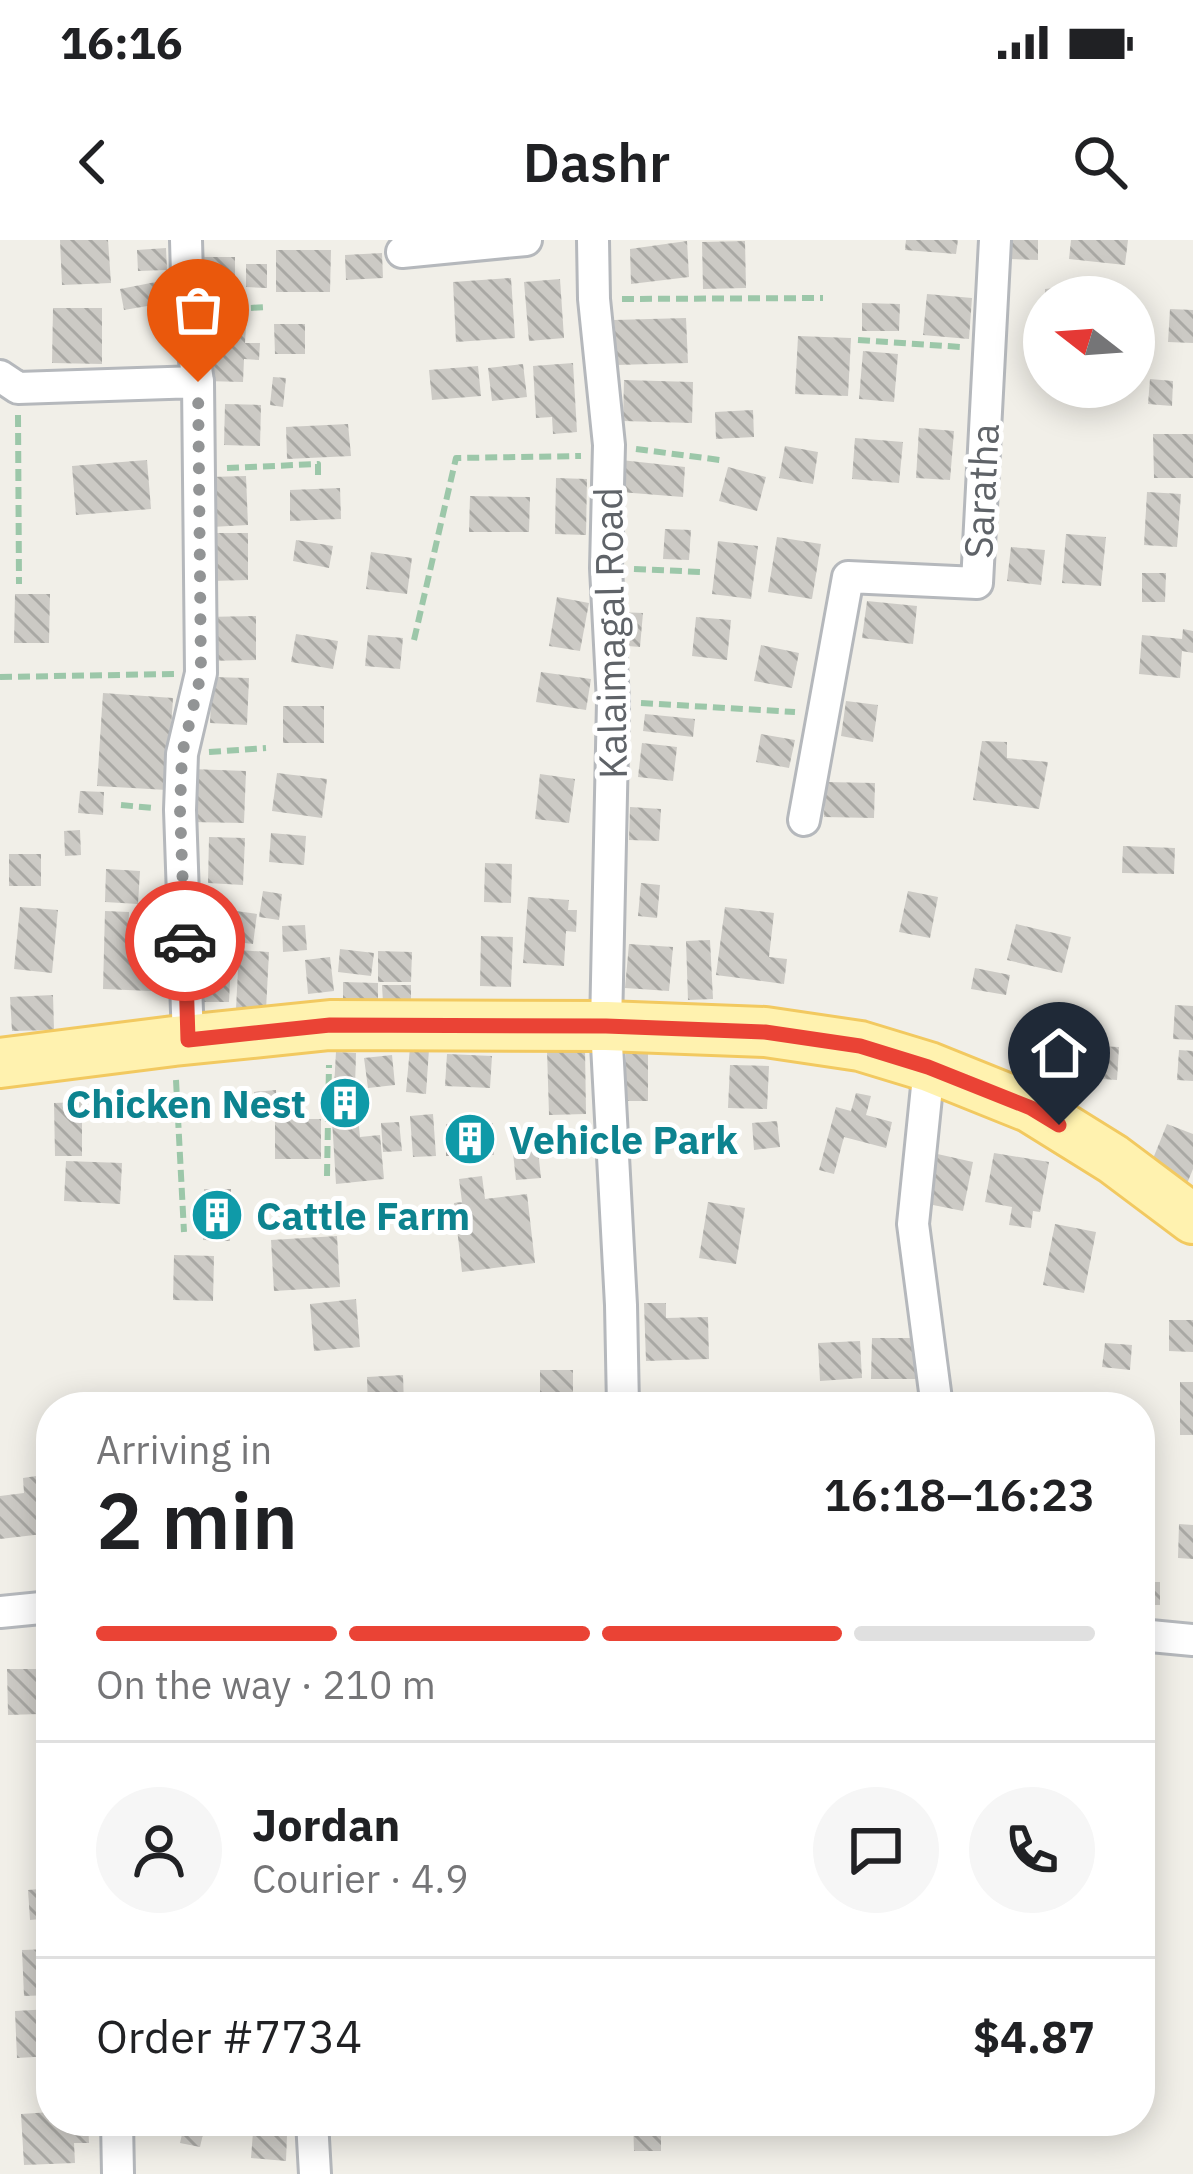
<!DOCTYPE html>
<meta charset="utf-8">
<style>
:root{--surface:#fff;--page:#f6f6f6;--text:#202124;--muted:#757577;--line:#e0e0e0;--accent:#ea4335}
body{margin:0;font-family:"IBM Plex Sans",sans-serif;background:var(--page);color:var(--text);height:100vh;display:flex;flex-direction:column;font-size:45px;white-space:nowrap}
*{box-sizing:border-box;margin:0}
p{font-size:39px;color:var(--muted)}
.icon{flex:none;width:66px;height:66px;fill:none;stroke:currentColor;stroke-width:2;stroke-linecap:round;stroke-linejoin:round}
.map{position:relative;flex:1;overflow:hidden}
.drawer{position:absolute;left:36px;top:1152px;width:1119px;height:744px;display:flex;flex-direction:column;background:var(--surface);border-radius:48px;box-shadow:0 6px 30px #0003}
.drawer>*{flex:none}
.needle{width:78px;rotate:287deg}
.buttons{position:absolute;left:1023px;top:36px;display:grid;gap:24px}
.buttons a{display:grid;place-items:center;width:132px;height:132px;border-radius:50%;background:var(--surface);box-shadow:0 6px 30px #0003;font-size:60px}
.pin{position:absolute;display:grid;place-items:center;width:102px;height:102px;color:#fff;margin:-123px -51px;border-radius:50% 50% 50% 0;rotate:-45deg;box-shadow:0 0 12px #0007}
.pin .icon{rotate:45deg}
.courier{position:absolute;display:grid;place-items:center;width:120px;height:120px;margin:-60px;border:9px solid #ea4335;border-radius:50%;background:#fff;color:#222;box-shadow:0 3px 15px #0007}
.headline em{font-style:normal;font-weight:600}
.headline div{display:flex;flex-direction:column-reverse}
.headline{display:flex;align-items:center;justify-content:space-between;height:204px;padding:0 60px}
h1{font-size:78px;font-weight:600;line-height:90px}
.bar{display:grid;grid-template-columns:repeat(4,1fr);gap:18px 12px;align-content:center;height:144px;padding:0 60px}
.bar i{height:15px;border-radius:9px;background:var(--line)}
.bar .active{background:var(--accent)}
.bar p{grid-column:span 4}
.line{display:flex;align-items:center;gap:30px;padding:0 60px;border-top:3px solid var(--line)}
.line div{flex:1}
.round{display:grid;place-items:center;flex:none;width:126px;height:126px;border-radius:63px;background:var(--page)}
.status{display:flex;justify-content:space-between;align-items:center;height:84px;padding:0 60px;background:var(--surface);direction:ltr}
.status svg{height:33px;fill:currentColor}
header{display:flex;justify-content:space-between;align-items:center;height:156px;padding:0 60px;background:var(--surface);font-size:54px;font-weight:600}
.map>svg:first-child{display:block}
.building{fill:url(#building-back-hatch)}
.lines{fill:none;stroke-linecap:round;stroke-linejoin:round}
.street-casing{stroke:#b5b8bc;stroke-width:36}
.primary-casing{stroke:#f2c960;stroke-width:54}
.path{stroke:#9cc7a9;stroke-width:6;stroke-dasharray:12 6;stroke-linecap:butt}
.street{stroke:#fff;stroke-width:30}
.primary{stroke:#fff2af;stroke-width:48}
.done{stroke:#929495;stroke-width:12;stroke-dasharray:0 21.6}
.route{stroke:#ea4335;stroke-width:15}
.labels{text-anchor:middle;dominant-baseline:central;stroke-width:10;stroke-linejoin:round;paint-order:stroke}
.street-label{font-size:39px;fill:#5f6368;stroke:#fff}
.culture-label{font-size:39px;font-weight:bold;fill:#0d838f;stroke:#fff;text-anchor:start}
</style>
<div class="status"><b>16:16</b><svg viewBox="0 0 49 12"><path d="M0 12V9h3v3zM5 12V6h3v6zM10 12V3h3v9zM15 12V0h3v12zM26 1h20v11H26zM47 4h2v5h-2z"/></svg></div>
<header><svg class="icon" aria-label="back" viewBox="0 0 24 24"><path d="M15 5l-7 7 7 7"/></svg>Dashr<svg class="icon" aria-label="search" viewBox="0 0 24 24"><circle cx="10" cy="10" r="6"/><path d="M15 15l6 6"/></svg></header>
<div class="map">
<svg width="1193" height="1934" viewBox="0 0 1193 1934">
<defs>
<pattern id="building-back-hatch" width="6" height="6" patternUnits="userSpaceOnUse" patternTransform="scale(3)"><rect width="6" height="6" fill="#cccac5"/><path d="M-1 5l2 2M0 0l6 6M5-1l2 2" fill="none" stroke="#a9a8a4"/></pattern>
</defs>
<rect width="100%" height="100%" fill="#f1efe8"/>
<!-- building -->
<g class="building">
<polygon points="60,0 108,0 111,43 62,45"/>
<polygon points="906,0 958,0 956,14 905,10"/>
<polygon points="1009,0 1038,0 1038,20 1008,19"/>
<polygon points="1071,0 1128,0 1125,25 1069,19"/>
<polygon points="687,1 689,37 631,44 630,9"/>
<polygon points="745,1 746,48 703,49 702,2"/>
<polygon points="166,8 167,30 138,31 137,10"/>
<polygon points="276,10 331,10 330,52 276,52"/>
<polygon points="382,13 383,38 346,40 345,15"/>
<polygon points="201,17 235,17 235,49 200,50"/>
<polygon points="246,24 267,24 267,48 246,47"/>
<polygon points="511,38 515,98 456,102 453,42"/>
<polygon points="560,39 564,98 529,101 524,42"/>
<polygon points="161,41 165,63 124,70 120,49"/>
<polygon points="1072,46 1073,57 1045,57 1045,49"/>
<polygon points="927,54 972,58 969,99 923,95"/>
<polygon points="862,63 900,64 899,91 862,91"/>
<polygon points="53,68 102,68 102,124 52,123"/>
<polygon points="1170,69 1193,70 1193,103 1168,102"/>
<polygon points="686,78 688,123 616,125 614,80"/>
<polygon points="274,84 305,84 305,114 275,114"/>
<polygon points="207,85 246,86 245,103 260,103 259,120 244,119 243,142 205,141"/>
<polygon points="798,96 851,98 848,156 795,154"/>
<polygon points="863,111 898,114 894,162 859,159"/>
<polygon points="573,123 577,192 553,194 552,177 536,178 533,126"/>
<polygon points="523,124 527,157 492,161 488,128"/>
<polygon points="478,126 481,156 432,160 429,130"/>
<polygon points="273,137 286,138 283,167 270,165"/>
<polygon points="1150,139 1173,141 1172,166 1148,164"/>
<polygon points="624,140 693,142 692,183 623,181"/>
<polygon points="225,164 261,165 260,206 224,205"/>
<polygon points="753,170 754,197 716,199 715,172"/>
<polygon points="348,184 351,216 287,219 286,187"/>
<polygon points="919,188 954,191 950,240 916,238"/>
<polygon points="1153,194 1193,194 1193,238 1154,238"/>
<polygon points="855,198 903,202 899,243 852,239"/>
<polygon points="785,206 818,212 813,244 779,238"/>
<polygon points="147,220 151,269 76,275 72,226"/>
<polygon points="621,220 685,227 683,257 620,252"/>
<polygon points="728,227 766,237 757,271 719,261"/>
<polygon points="246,236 248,285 211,287 209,237"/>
<polygon points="556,238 587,239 586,295 555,294"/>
<polygon points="340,248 341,279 290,281 290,250"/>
<polygon points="1147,252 1181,254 1177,307 1144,305"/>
<polygon points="470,256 530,257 529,292 469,292"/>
<polygon points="665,289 691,290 689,320 663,319"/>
<polygon points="212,293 248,293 248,340 212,341"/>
<polygon points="1066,294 1106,297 1101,346 1062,343"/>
<polygon points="777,297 821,304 812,359 768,352"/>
<polygon points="296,300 333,306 329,328 293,321"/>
<polygon points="718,301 758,306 751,359 712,354"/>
<polygon points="1011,307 1045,310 1041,345 1007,341"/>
<polygon points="371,312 412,318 407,354 366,349"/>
<polygon points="1142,333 1166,333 1165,362 1142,362"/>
<polygon points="15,354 50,354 49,403 14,403"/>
<polygon points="557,357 589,363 580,411 549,406"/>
<polygon points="867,361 917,366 913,404 862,398"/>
<polygon points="618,372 643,373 640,407 616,405"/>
<polygon points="256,376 256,420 205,421 204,377"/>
<polygon points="696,377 731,380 727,420 692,416"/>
<polygon points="1183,389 1193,391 1193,413 1182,411 1180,438 1139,434 1142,395 1182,399"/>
<polygon points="296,394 338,401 333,429 291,422"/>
<polygon points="368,395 403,398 400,429 365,426"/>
<polygon points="761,405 799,413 792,448 754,441"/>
<polygon points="541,432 591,439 586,470 536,462"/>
<polygon points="212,437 249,438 247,485 210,483"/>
<polygon points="103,453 173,458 167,550 97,546"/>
<polygon points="846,461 878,465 873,502 841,496"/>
<rect x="283" y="466" width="41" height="37"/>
<polygon points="645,474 695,479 693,497 643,491"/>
<polygon points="761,494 795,500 789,528 756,522"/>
<polygon points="982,501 1007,502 1007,518 1048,522 1039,569 973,560"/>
<polygon points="642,503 677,507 673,541 638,537"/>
<polygon points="191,529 246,531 244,583 189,582"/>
<polygon points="277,533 327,539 322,578 272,571"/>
<polygon points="540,534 575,539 569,583 535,579"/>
<polygon points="825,542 875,543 874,578 824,577"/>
<polygon points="80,551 104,552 103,575 78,573"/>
<polygon points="630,567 661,569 659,601 629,600"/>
<polygon points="80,590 81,615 65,616 64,591"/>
<polygon points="271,593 306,596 304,625 269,622"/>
<polygon points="209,597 245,598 243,645 208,643"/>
<polygon points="1123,606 1175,608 1174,634 1122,633"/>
<rect x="9" y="614" width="32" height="32"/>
<polygon points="485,623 512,624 511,663 484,662"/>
<polygon points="106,629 140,631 138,664 105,662"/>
<polygon points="641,643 660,645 657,678 638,676"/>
<polygon points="263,651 282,654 279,680 259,677"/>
<polygon points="908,651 938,657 930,698 899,692"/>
<polygon points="528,657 569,660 568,670 577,670 576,692 566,691 564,726 523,723"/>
<polygon points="20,667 58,670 52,733 14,729"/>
<polygon points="207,667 257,674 253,704 203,698"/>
<polygon points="725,667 774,673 769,717 787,719 784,744 716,735"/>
<polygon points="105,671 129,672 128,701 153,702 151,751 103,749"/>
<polygon points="1016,684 1071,697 1062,733 1007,720"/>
<polygon points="305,685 307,710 283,712 282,686"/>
<polygon points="481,696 513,697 511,747 480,746"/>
<polygon points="710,700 713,759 688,760 686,701"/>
<polygon points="629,704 673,707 669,751 625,748"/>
<polygon points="340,709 374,713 371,736 338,732"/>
<polygon points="239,710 269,712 266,770 236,769"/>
<polygon points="378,711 412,712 411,742 378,742"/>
<polygon points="330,717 334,751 308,754 305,720"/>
<polygon points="975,728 1010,735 1006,755 971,749"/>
<polygon points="201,739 230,740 229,762 201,762"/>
<polygon points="343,742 378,743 378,764 343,763"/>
<polygon points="382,745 411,745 411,762 383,763"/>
<polygon points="53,755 54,790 12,791 10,757"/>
<polygon points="1175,765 1193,766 1193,800 1173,799"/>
<polygon points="1073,805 1119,807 1117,840 1071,837"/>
<polygon points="410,807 429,809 426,854 406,852"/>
<rect x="626" y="807" width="22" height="54"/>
<polygon points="585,810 586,874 549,875 547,811"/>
<polygon points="1179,810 1193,811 1193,841 1177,840"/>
<polygon points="336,812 356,813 355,848 334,847"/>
<polygon points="447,814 492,816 490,848 445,846"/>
<polygon points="392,815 395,845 368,848 364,818"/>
<polygon points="730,825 769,826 767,869 728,868"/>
<polygon points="276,850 277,875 256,877 254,852"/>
<polygon points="856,853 871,856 866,875 892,882 886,908 844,897 834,934 819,930 836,867 851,871"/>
<polygon points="358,854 360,869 332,872 331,856"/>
<polygon points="82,862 82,916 55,916 54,863"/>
<polygon points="433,874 436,916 413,917 410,876"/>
<polygon points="358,877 360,897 380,895 384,939 336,944 332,880"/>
<rect x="275" y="879" width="46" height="40"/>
<polygon points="777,881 780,907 754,910 752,883"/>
<polygon points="399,882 402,911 383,912 381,883"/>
<polygon points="493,883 494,915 446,916 446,884"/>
<polygon points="1167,884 1193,894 1193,929 1186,946 1148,931"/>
<polygon points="537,901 541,938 516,940 512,904"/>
<polygon points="933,913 973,922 963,971 923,963"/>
<polygon points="994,913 1049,922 1040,972 1033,971 1031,988 1009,985 1012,967 985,962"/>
<polygon points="66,921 122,923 120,964 64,961"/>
<polygon points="482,936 485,959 527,954 535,1023 462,1032 454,963 462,962 459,939"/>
<polygon points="204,949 231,949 230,1001 203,1000"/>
<polygon points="708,962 745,968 736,1024 699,1018"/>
<polygon points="1055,984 1096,992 1084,1053 1043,1045"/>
<polygon points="337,996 340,1047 274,1051 271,1000"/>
<polygon points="174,1015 214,1016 213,1061 173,1060"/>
<polygon points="356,1059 360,1107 314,1111 310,1064"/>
<polygon points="644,1063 666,1063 666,1078 708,1077 709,1119 646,1121"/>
<polygon points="1169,1080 1193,1080 1193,1112 1169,1111"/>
<polygon points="872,1098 921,1098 920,1139 871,1139"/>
<polygon points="860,1101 862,1138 820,1141 818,1103"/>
<polygon points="1105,1103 1132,1105 1130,1130 1102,1127"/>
<rect x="540" y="1130" width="33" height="36"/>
<polygon points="403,1135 404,1167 368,1167 367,1137"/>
<rect x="1180" y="1142" width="13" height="53"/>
<polygon points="50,1234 51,1254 38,1255 43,1294 0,1299 0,1256 24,1253 23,1238"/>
<polygon points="1179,1284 1193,1285 1193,1319 1178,1318"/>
<rect x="1143" y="1342" width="17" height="23"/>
<polygon points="7,1429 38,1429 40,1474 8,1475"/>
<polygon points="51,1648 51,1678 30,1680 28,1650"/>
<polygon points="51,1709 51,1755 24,1756 22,1710"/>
<polygon points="51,1769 51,1816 17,1818 15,1771"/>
<polygon points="51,1872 51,1881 88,1881 89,1903 74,1903 75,1923 24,1925 21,1874"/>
<polygon points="185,1881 206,1881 200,1907 180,1903"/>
<polygon points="332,1881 357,1881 358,1891 332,1893"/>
<polygon points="633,1881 661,1881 661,1911 634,1911"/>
<polygon points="253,1892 287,1895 286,1921 251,1918"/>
</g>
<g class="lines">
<!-- street casing -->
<g class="street-casing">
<g id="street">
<polyline points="186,0 188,71 198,142"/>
<polyline points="593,0 594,59 609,205 606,328 613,462 606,786 621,1065 623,1167"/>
<polyline points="402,12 526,0"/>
<polyline points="0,136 18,148 198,142 201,433 182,514 180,570 188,800"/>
<polyline points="804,580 848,337 977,343 995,0"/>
<polyline points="929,827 913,984 937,1167"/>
<polyline points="0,1372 51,1367"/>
<polyline points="1140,1395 1193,1400"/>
<polyline points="117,1881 118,1934"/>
<polyline points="312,1881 315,1934"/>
</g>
</g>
<!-- primary casing -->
<g class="primary-casing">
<polyline id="primary" points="0,823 174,801 330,785 606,786 765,792 860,806 929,827 1031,868 1113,919 1193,979"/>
</g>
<!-- path -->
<g class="path">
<polyline points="622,59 823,58"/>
<polyline points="215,70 266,67"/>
<polyline points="858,100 961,107"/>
<polyline points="18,175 19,344"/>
<polyline points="636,209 720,220"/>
<polyline points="227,228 318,224 318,236"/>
<polyline points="634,329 702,332"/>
<polyline points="414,400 456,218 581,216"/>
<polyline points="0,437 174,434"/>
<polyline points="641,463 795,472"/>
<polyline points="209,512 266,508"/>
<polyline points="121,565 153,568"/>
<polyline points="176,840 184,992"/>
<polyline points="327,936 329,825"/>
</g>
<!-- street -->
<use href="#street" class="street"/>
<!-- primary -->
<use href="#primary" class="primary"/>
</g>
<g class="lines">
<!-- done -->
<polyline class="done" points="185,701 180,570 182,514 201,434 198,142"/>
<!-- route -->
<polyline class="route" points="185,701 188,800 330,785 606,786 765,792 860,806 928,827 1031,868 1059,885"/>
</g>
<!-- icons -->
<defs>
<g id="building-disc" transform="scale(2.7)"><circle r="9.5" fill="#0f9aa8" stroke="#fff"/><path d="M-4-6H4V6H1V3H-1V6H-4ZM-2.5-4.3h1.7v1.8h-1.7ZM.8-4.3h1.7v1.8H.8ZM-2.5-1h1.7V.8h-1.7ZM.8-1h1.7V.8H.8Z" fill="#fff"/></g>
</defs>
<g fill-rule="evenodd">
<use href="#building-disc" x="345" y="863"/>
<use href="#building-disc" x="470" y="899"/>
<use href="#building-disc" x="217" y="975"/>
</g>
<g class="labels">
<!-- street labels -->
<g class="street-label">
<text transform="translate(981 251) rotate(-87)">Saratha</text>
<text transform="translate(610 393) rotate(-91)">Kalaimagal Road</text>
</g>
<!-- culture labels -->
<g class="culture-label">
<text x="306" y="863" text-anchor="end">Chicken Nest</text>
<text x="509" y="899">Vehicle Park</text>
<text x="256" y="975">Cattle Farm</text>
</g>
</g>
</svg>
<div class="buttons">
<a><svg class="needle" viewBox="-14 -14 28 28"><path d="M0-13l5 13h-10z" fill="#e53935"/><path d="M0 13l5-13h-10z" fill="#757577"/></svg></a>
</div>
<div class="pin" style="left:198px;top:142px;background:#ea580c"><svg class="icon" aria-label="bag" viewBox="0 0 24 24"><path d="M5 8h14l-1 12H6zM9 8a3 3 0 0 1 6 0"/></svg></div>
<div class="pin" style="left:1059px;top:885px;background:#1f2937"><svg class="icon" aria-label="home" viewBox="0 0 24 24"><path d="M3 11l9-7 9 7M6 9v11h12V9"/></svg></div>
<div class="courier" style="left:185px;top:701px"><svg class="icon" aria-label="car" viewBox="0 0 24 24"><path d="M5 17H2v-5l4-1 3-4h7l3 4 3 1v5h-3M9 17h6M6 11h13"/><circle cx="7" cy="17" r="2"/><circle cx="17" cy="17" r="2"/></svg></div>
<section class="drawer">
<div class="headline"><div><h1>2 min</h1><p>Arriving in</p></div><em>16:18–16:23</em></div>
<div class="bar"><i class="active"></i><i class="active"></i><i class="active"></i><i></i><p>On the way · 210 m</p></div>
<div class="line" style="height:216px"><a class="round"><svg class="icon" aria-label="person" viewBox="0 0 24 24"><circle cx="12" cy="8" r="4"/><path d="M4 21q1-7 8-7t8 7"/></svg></a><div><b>Jordan</b><p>Courier · 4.9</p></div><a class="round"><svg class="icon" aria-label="chat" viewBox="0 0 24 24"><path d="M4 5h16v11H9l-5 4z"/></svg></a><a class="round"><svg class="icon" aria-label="phone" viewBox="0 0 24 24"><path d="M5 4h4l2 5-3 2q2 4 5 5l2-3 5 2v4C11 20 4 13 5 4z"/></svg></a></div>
<div class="line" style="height:156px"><div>Order #7734</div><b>$4.87</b></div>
</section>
</div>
